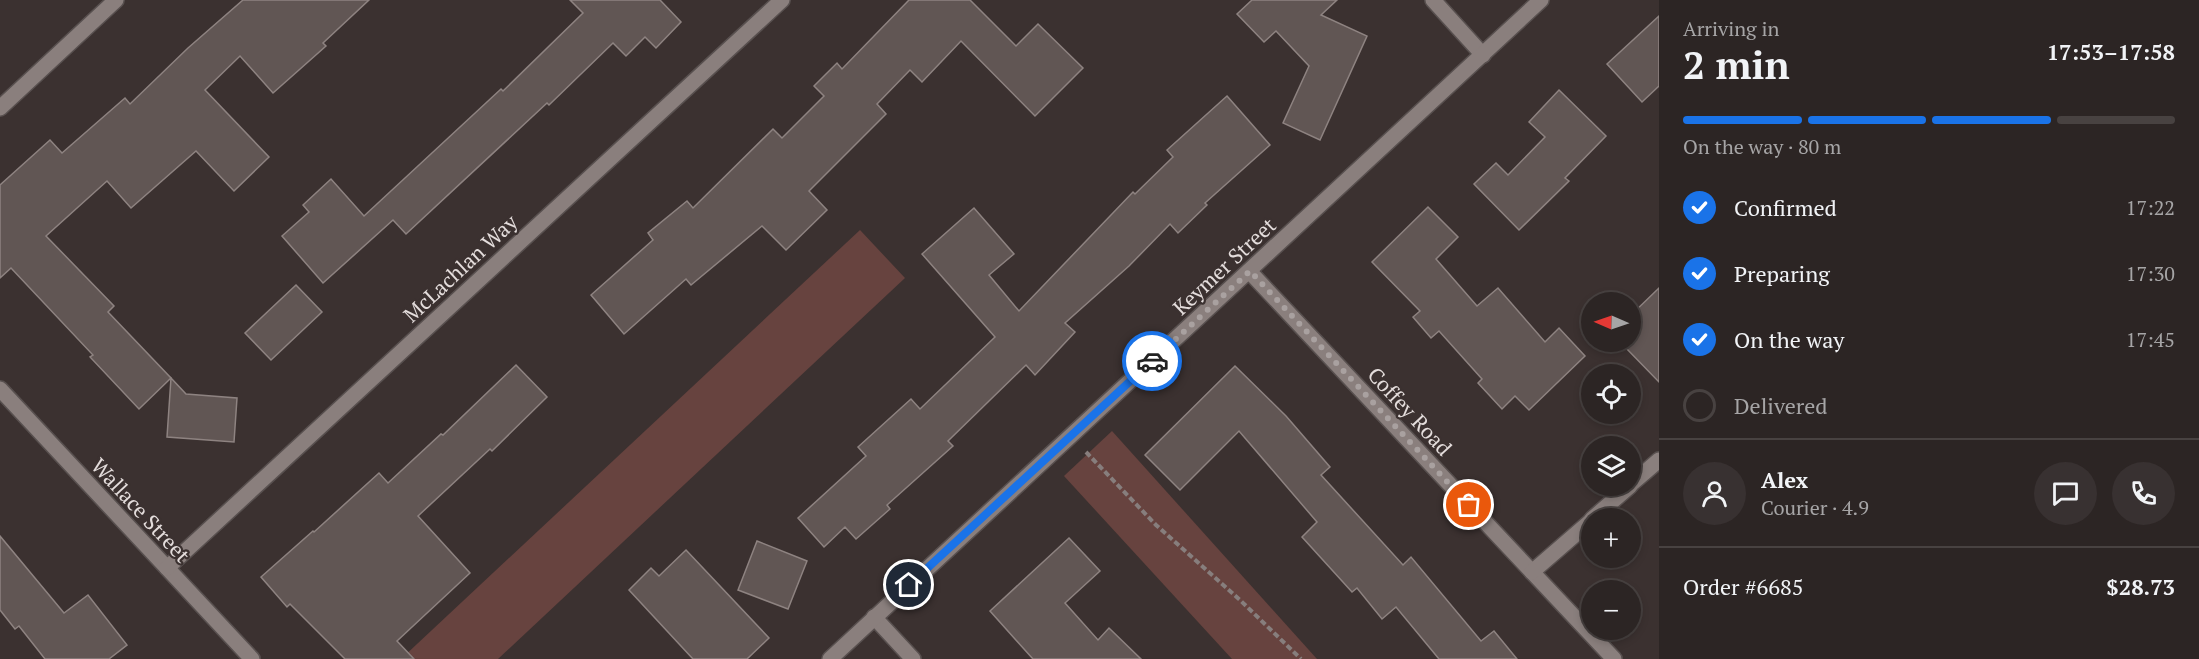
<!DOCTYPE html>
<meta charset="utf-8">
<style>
:root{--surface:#2c2524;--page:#383131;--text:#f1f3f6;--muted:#a6a5a6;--line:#484241;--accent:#1a73e8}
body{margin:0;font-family:"PT Serif",serif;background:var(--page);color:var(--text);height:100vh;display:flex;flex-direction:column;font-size:22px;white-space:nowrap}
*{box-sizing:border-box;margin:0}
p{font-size:20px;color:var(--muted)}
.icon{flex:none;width:33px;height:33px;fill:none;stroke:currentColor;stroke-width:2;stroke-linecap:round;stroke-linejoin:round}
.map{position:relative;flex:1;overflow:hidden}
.side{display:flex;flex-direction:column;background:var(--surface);width:540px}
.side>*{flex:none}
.needle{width:39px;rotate:272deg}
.controls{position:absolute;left:1581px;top:292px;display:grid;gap:12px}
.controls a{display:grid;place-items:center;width:60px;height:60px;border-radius:50%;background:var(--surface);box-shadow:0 3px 9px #0003,0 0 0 2px var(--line);font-size:30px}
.pin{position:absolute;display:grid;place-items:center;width:51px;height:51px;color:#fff;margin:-26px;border:3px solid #fff;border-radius:50%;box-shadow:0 2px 6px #0007}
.courier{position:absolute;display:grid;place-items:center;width:60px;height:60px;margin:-30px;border:4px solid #1a73e8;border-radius:50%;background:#fff;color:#222;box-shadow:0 2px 8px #0007}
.summary em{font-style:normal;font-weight:800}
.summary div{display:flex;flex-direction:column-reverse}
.summary{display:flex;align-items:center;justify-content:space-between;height:102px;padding:0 24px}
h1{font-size:39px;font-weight:800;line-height:45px}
.bar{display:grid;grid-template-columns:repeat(4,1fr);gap:9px 6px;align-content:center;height:72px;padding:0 24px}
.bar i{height:8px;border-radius:4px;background:var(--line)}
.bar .on{background:var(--accent)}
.bar p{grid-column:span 4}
.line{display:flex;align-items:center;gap:15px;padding:0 24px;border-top:2px solid var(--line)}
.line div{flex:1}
.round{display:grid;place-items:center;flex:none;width:63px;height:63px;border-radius:32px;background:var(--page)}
ol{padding:0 24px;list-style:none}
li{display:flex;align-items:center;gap:18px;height:66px}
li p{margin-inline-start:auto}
li .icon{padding:6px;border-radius:50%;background:var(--accent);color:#fff;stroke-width:4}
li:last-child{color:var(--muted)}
li i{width:33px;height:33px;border:3px solid var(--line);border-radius:50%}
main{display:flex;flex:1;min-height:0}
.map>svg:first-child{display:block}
.green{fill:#67433f}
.building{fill:#615654;stroke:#8e8381;stroke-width:1.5}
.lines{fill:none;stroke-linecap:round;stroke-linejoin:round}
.street-casing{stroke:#58504f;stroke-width:18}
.path{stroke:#877e7d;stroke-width:4;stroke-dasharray:6 3;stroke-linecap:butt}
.street{stroke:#8a7f7d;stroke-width:15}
.done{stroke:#a9a1a0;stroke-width:6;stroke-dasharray:0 10.8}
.route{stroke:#1a73e8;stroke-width:8}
.labels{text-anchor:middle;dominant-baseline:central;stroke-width:4.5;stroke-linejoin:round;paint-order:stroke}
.street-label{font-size:21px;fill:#e4dddc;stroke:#3b3130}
</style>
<main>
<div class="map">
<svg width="1659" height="659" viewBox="0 0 1659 659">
<rect width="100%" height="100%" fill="#3b3130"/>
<!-- green -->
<g class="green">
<polygon points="860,230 905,278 498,659 401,659"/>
<polygon points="1112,431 1317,659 1232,659 1064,476"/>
</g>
<!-- building -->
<g class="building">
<polygon points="243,0 369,0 323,43 326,46 273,93 240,56 205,90 269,157 234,191 196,151 131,208 107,181 46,236 114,306 108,312 171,378 139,409 90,357 93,355 11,268 0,278 0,185 50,140 62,153 125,98 130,104 188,48"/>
<polygon points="570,0 660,0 681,22 656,48 645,37 626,56 613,43 549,105 547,103 406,234 393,220 323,283 282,236 309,212 303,205 331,179 364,216 501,89 503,91 583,13"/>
<polygon points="909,0 970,0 1016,46 1038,24 1083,68 1035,116 961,41 922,82 910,70 877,104 886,114 809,191 827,210 786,250 762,226 691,285 686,279 624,334 591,295 653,240 648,233 687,201 693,208 773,129 782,138 824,96 814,86 837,63 842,69"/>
<polygon points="1252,0 1337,0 1321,15 1367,36 1320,140 1283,123 1309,66 1276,31 1264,42 1237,14"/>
<polygon points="1659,16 1659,86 1642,102 1607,64"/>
<polygon points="1559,90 1606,136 1565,178 1569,181 1519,230 1474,184 1496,163 1508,175 1545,137 1529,122"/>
<polygon points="1227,96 1270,145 1205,203 1207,205 1178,233 1170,224 1129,266 1065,323 1075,332 1035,375 1026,365 948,441 953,446 887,505 890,509 856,539 845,527 824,547 798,518 866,456 858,447 911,399 920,409 995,337 922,254 974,208 1014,254 989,275 1019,311 1133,192 1135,194 1173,157 1167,150"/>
<polygon points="1428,207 1458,237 1436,259 1477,306 1498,288 1545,342 1559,328 1585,356 1529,410 1515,396 1502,409 1478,383 1482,379 1439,331 1431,338 1413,317 1420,311 1372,262"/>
<polygon points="296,285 322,312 271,360 245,333"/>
<polygon points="1659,288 1659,382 1625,347 1630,342 1630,316"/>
<polygon points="516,365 547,397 492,451 490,449 418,516 470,573 397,641 414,659 345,659 290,604 287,607 261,577 313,531 314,532 379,473 388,483 441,434 443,435"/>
<polygon points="1235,366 1286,416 1330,467 1321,475 1403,565 1411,557 1481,641 1494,631 1517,659 1439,659 1396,607 1382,619 1357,588 1352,592 1302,537 1317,522 1239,431 1180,490 1145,455"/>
<polygon points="171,378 186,394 237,398 234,442 167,437"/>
<polygon points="0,536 64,613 88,595 127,645 109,659 45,659 19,626 15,629 0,610"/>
<polygon points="1069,538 1100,571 1065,603 1098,640 1109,628 1141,659 1033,659 990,611"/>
<polygon points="757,541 807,561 788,609 738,590"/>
<polygon points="686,550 769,638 747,659 693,659 629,590 651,568 659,576"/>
</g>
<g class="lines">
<!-- street casing -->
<g class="street-casing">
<g id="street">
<polyline points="1433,0 1483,55"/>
<polyline points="0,108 116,0"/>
<polyline points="1249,271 1614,659"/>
<polyline points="0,389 252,659"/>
<polyline points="1630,485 1659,460"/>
<polyline points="1592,519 1630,486"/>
<polyline points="167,568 782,0"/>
<polyline points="1532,572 1592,520"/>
<polyline points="874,617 913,659"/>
<polyline points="830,659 1541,0"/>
</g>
</g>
<!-- path -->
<polyline class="path" points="1086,452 1156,525 1240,600 1301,659"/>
<!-- street -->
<use href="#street" class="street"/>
</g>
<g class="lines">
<!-- done -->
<polyline class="done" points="1152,361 1250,271 1469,505"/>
<!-- route -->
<polyline class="route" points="909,585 1152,361"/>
</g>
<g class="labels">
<!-- street labels -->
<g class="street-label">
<text transform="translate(1224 266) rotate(-43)">Keymer Street</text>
<text transform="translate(460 268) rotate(-43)">McLachlan Way</text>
<text transform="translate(1410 411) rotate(47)">Coffey Road</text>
<text transform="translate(141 510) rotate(47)">Wallace Street</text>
</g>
</g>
</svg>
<div class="controls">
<a><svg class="needle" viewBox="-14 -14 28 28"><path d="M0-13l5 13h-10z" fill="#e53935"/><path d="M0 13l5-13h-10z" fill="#a6a5a6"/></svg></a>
<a><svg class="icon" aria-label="locate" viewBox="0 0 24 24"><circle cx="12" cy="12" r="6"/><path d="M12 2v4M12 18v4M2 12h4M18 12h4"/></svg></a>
<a><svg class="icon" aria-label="layers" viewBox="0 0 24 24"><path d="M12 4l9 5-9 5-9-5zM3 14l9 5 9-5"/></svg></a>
<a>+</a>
<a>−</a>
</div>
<div class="pin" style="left:1469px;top:505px;background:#ea580c"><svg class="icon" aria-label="bag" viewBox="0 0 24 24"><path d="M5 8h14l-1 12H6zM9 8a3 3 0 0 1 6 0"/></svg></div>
<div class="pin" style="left:909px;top:585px;background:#1f2937"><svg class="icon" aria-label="home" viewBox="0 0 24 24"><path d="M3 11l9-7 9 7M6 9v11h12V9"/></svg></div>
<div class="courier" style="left:1152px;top:361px"><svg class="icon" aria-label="car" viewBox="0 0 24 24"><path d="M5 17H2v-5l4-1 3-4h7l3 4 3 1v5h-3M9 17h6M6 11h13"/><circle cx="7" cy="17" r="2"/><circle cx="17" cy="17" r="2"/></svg></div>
</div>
<section class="side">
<div class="summary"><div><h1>2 min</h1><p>Arriving in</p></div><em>17:53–17:58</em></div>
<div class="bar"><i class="on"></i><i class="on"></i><i class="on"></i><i></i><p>On the way · 80 m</p></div>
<ol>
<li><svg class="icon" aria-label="check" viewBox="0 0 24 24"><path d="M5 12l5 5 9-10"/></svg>Confirmed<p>17:22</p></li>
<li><svg class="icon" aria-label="check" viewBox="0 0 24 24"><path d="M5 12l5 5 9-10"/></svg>Preparing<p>17:30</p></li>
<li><svg class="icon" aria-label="check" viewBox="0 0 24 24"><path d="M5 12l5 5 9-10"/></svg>On the way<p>17:45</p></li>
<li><i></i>Delivered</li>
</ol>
<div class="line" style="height:108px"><a class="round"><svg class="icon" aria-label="person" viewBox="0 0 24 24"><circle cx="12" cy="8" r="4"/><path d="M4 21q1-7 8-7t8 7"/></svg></a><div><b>Alex</b><p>Courier · 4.9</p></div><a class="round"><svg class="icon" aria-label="chat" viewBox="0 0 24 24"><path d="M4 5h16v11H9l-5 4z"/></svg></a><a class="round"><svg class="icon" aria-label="phone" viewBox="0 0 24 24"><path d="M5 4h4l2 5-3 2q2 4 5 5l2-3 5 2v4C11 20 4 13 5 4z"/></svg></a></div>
<div class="line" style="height:78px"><div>Order #6685</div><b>$28.73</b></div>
</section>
</main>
